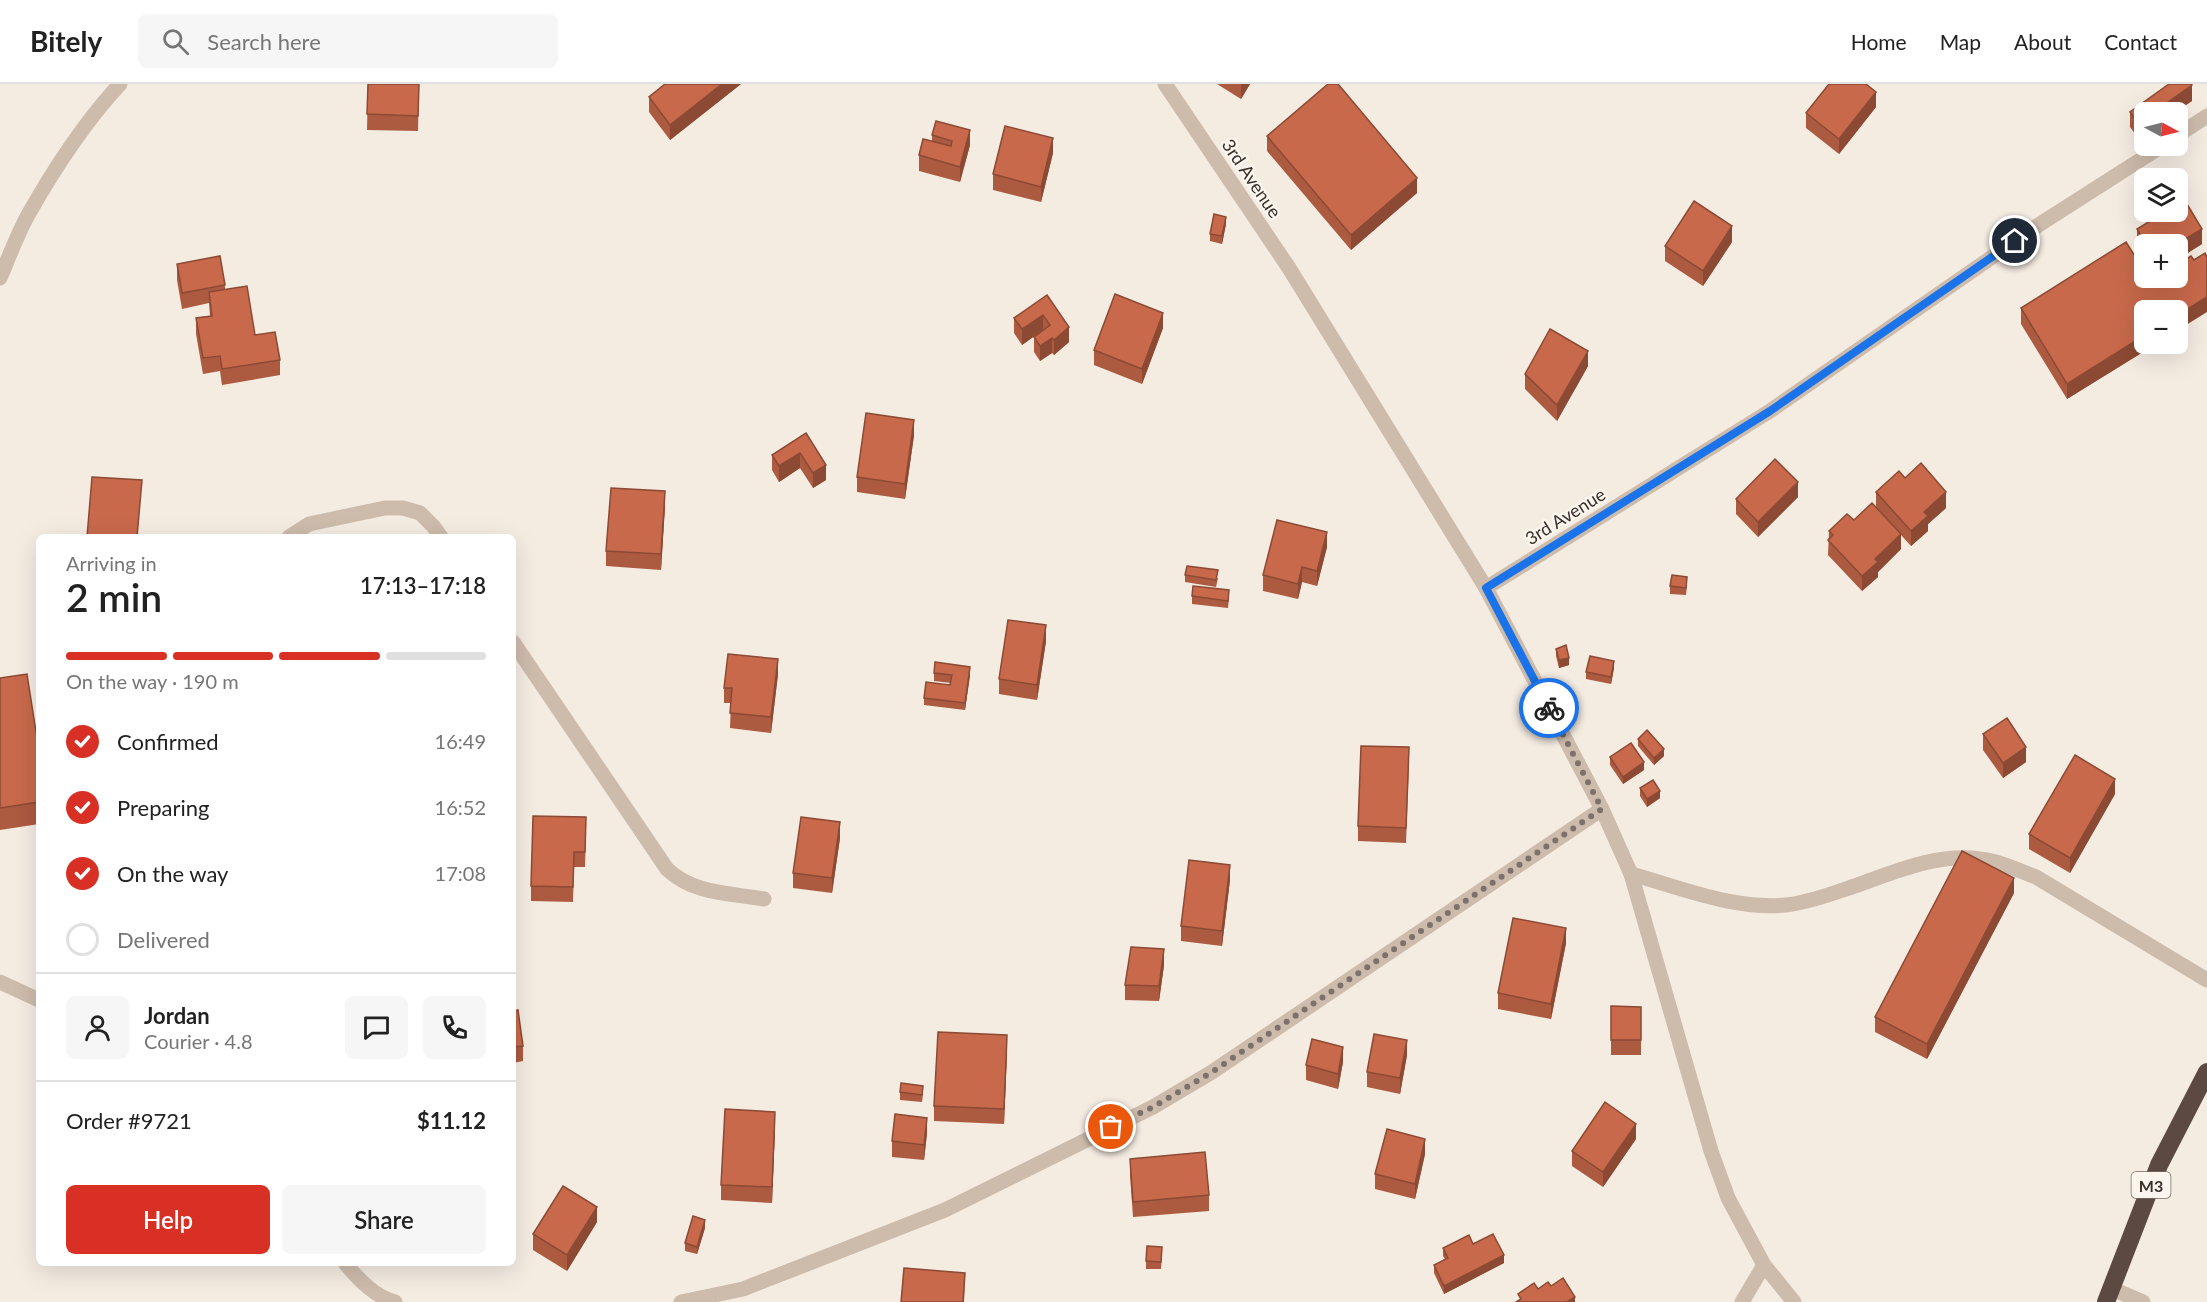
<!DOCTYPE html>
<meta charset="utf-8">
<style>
:root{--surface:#fff;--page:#f6f6f6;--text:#222;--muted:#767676;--line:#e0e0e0;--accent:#d93025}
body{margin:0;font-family:Lato,sans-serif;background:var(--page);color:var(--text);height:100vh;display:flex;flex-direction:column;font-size:22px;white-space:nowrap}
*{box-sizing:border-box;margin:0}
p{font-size:20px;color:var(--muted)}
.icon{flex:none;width:33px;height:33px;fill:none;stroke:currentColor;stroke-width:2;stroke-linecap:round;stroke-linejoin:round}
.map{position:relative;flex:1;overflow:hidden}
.panel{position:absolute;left:36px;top:450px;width:480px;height:732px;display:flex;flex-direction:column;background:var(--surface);border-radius:9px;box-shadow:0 6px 24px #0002}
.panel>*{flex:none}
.needle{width:39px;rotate:97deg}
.controls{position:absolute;left:2134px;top:18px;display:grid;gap:12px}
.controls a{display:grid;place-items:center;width:54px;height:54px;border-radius:9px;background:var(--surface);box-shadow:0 6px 24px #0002;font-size:30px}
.pin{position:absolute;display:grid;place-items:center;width:51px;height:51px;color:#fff;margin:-26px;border:3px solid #fff;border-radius:50%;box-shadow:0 2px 6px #0007}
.courier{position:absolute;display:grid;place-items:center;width:60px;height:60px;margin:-30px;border:4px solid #1a73e8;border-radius:50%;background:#fff;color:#222;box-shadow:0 2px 8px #0007}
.headline em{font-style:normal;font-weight:600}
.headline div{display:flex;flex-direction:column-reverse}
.headline{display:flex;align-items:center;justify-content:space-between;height:102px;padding:0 30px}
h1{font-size:39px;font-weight:600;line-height:45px}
.bar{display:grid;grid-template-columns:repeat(4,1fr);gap:9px 6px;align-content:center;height:72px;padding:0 30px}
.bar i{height:8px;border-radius:4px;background:var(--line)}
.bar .current{background:var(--accent)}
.bar p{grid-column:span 4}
.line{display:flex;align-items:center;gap:15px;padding:0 30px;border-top:2px solid var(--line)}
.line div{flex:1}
.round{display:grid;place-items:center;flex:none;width:63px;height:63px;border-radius:9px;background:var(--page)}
ol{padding:0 30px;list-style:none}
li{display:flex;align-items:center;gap:18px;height:66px}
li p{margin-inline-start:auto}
li .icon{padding:6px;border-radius:50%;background:var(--accent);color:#fff;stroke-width:4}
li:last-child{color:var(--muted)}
li i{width:33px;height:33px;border:3px solid var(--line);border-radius:50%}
.cta{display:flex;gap:12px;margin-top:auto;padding:12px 30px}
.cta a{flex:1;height:69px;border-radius:9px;background:var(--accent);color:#fff;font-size:24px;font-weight:600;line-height:69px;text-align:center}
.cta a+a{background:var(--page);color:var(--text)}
header{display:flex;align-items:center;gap:36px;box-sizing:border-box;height:84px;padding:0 30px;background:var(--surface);border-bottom:2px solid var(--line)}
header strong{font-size:28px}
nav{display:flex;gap:33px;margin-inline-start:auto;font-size:21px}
.search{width:420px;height:54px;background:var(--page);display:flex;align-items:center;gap:15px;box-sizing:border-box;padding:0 21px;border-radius:9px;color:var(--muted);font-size:22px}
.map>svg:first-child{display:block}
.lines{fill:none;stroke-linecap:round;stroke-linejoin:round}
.minor{stroke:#cdbbac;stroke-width:15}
.highway{stroke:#5c4a42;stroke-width:18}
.wall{fill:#ac5a40}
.shaded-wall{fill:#8c4a34}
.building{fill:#c8694b;stroke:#8c4a34;stroke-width:1.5}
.done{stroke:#7c716b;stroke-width:6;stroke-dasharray:0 10.8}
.route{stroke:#1a73e8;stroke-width:8}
.labels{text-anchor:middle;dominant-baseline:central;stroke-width:5;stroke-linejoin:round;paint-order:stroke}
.shield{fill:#fbf5ee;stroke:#756b66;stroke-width:1.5}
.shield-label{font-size:16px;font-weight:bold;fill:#3b302b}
.street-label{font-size:18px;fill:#3b302b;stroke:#fbf5ee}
</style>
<header>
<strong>Bitely</strong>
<div class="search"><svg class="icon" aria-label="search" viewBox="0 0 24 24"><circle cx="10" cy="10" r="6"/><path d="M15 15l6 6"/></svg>Search here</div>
<nav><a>Home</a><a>Map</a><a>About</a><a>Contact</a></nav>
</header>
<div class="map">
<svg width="2207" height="1218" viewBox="0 0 2207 1218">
<rect width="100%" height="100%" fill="#f4ebe1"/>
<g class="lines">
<!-- minor -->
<g class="minor">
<polyline points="1165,0 1289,184 1486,504 1602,725 1631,790 1711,1067 1728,1114 1764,1181 1794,1218"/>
<polyline points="2178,51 2207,32"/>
<path d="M0,194C9,173 17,151 28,131C54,85 84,39 120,0"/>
<polyline points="289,453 309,440 385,424 403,424 420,429 433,442 441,453"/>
<polyline points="1486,504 1770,327 2034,144 2162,62"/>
<path d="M513,558L667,785C693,810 729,809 764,815"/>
<path d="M1631,790C1682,804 1734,826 1786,821C1806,819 1825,812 1843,806C1886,792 1934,768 1980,775C1999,777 2018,786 2036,793L2207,896"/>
<polyline points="0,898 39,916"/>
<path d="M345,1179C359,1196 374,1212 395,1218"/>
<polyline points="2110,1204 2143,1218"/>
<polyline points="681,1218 743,1205 945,1126 1153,1023 1212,988 1602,725"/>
<polyline points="1742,1218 1764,1181"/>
</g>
<!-- highway -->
<polyline class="highway" points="2106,1218 2159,1081 2207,988"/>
</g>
<!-- wall -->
<g class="wall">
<polygon points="368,0 419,0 418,47 367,46"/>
<polygon points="741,0 670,56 649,28 649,13"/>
<polygon points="1217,0 1250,0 1241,15"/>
<polygon points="2192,17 2175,28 2145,28 2139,55 2130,43 2130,28"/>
<polygon points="1876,23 1839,70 1806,44 1806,29"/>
<polygon points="932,51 970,61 960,98 919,87 919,71 932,57"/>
<polygon points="1267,52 1417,109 1351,166 1267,67"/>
<polygon points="1053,69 1041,118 993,106 993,90"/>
<polygon points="1226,140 1222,160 1210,157 1210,150"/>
<polygon points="2137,145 2202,160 2178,175 2178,160 2145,160 2145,173 2137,160"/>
<polygon points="1732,158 1703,202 1665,177 1665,162"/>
<polygon points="177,180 225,201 225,206 255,251 280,276 280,291 222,301 220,287 203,290 196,250 196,234 210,232 209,219 182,225 177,196"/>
<polygon points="1047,211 1069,258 1054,271 1052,269 1040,277 1034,268 1034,253 1043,246 1022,261 1014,249 1014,234"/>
<polygon points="2021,224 2145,260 2156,260 2067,315 2021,240"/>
<polygon points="1163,244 1142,300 1094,281 1094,266"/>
<polygon points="1588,282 1557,337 1525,305 1525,290"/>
<polygon points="806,349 826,396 813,404 800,384 779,398 772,386 772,371"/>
<polygon points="914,351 905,415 857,408 857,393"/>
<polygon points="1905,394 1946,424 1928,440 1928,447 1911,462 1901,451 1901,465 1878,488 1878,493 1862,507 1828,471 1829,447 1854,436 1892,441 1876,423 1876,408"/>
<polygon points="1798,413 1758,453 1736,430 1736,415"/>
<polygon points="665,422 661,486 606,482 606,467"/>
<polygon points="1327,463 1317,502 1302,498 1298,515 1263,507 1263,491"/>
<polygon points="1185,491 1218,494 1216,503 1185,498"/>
<polygon points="1687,501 1686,511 1670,510 1670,502"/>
<polygon points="1192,512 1229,514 1228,524 1192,520"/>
<polygon points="1046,557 1037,616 999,610 999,595"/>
<polygon points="1556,565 1569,581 1559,584 1556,572"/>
<polygon points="1614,584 1611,600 1586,595 1586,588"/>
<polygon points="934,589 970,591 965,626 924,621 924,614 950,601 951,599 934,597"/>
<polygon points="778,590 771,649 730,644 731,619 724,619 724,604"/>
<polygon points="0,594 39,667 39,740 0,746"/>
<polygon points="1983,650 2026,678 2003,694 1983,666"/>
<polygon points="1638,655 1664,672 1654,681 1638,662"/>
<polygon points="1610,673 1644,686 1623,700 1610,681"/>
<polygon points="1409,678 1406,759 1358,757 1358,742"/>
<polygon points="1640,704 1660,714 1647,723 1640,712"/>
<polygon points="2115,710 2070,789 2029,765 2029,750"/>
<polygon points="586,748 585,783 574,783 573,818 531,817 531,802"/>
<polygon points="840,754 832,809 793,804 793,789"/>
<polygon points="1230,796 1222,862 1181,857 1181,842"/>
<polygon points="2014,809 1927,975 1875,948 1875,933"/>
<polygon points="1566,859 1551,935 1498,925 1498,909"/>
<polygon points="1164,881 1159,917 1125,916 1125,901"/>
<polygon points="1611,922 1641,923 1641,971 1611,971"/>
<polygon points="513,927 523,962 523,977 513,979"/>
<polygon points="1007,966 1004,1040 934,1037 934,1022"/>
<polygon points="1407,971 1400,1010 1367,1003 1367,988"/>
<polygon points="1343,978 1338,1005 1306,996 1306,981"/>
<polygon points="900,1008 923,1010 922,1018 900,1016"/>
<polygon points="775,1043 772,1119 721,1116 721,1101"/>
<polygon points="927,1049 924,1076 892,1073 892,1057"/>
<polygon points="1636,1055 1603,1103 1572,1082 1572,1067"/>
<polygon points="1425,1070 1415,1115 1375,1105 1375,1090"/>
<polygon points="1130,1075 1209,1111 1209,1127 1133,1133 1130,1091"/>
<polygon points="597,1138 567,1187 533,1166 533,1150"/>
<polygon points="705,1144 697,1170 685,1167 685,1159"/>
<polygon points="1443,1164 1504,1179 1444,1210 1434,1189 1434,1181 1445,1175 1443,1172"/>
<polygon points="1162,1171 1161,1185 1146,1185 1146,1177"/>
</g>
<!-- shaded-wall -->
<g class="shaded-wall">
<polygon points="722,0 741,0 670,56 670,41"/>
<polygon points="1241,0 1250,0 1241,15"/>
<polygon points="2192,1 2192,17 2175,28 2154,28"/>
<polygon points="1876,8 1876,23 1839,70 1839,55"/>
<polygon points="2145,35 2145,50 2139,55 2139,40"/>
<polygon points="970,46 970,61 960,98 960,83"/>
<polygon points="1053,54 1053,69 1041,118 1041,103"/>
<polygon points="1417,94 1417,109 1351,166 1351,151"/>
<polygon points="1226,133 1226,140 1222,160 1222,152"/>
<polygon points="1732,142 1732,158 1703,202 1703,187"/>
<polygon points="2202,145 2202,160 2178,175 2178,160 2177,160"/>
<polygon points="2207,213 2207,228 2178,246 2178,231"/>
<polygon points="1163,229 1163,244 1142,300 1142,285"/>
<polygon points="1043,231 1043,246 1022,261 1022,245"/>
<polygon points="1069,243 1069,258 1054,271 1054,256"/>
<polygon points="2145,251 2145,260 2156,260 2067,315 2067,300"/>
<polygon points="1052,254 1052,269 1040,277 1040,262"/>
<polygon points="1588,267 1588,282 1557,337 1557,321"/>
<polygon points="914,336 914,351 905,415 905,400"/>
<polygon points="800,369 800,384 779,398 779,382"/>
<polygon points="826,381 826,396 813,404 813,389"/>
<polygon points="1798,398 1798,413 1758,453 1758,438"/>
<polygon points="665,407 665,422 661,486 661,470"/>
<polygon points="1946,408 1946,424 1928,440 1928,447 1911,462 1911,447 1924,428"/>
<polygon points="1327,448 1327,463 1317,502 1317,487"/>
<polygon points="1901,450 1901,465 1878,488 1878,493 1862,507 1862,492 1875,475"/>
<polygon points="1302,483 1302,498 1298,515 1298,500"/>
<polygon points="1046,541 1046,557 1037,616 1037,601"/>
<polygon points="1569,574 1569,581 1559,584 1559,576"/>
<polygon points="778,575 778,590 771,649 771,633"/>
<polygon points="1614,577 1614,584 1611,600 1611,593"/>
<polygon points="970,583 970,591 965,626 965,619"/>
<polygon points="2026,663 2026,678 2003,694 2003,679"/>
<polygon points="1664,665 1664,672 1654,681 1654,674"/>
<polygon points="1644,678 1644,686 1623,700 1623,693"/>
<polygon points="2115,695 2115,710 2070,789 2070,774"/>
<polygon points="1660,707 1660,714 1647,723 1647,715"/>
<polygon points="840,738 840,754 832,809 832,794"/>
<polygon points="1230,781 1230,796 1222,862 1222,847"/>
<polygon points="2014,794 2014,809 1927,975 1927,960"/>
<polygon points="1566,844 1566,859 1551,935 1551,920"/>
<polygon points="1164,865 1164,881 1159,917 1159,902"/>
<polygon points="1007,951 1007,966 1004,1040 1004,1025"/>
<polygon points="1407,956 1407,971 1400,1010 1400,994"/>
<polygon points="1343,963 1343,978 1338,1005 1338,990"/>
<polygon points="775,1028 775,1043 772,1119 772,1103"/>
<polygon points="927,1034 927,1049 924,1076 924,1061"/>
<polygon points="1636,1040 1636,1055 1603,1103 1603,1088"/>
<polygon points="1425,1055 1425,1070 1415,1115 1415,1100"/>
<polygon points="597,1123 597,1138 567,1187 567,1171"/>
<polygon points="514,1126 514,1141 513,1143 513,1128"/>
<polygon points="705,1136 705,1144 697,1170 697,1163"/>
<polygon points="1504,1171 1504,1179 1444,1210 1444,1202"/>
<polygon points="965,1189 964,1218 963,1218"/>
<polygon points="1575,1213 1575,1218 1567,1218"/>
</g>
<!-- building -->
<g class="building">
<polygon points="368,0 419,0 418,32 367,30"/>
<polygon points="665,0 722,0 670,41 649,13"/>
<polygon points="1328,0 1338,0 1417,94 1351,151 1267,52"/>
<polygon points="1829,0 1866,0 1876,8 1839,55 1806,29"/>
<polygon points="2169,0 2191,0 2192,1 2154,28 2145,28 2145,35 2139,40 2130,28"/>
<polygon points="936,37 970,46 960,83 919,71 923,55 951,62 952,57 932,51"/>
<polygon points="1005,42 1053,54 1041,103 993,90"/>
<polygon points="2184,115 2202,145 2177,160 2146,160 2137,145 2165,128 2178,128 2178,119"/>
<polygon points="1694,117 1732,142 1703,187 1665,162"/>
<polygon points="1214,130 1226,133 1222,152 1210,150"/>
<polygon points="2126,158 2145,188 2145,194 2148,194 2151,197 2157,194 2178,194 2178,180 2191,172 2194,176 2205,169 2207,173 2207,213 2178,231 2178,226 2145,226 2145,251 2067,300 2021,224"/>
<polygon points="220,172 225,201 182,209 177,180"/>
<polygon points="247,202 255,251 275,248 280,276 222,285 220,272 203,274 196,234 212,232 209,208"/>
<polygon points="1115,210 1163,229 1142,285 1094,266"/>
<polygon points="1047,211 1069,243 1054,256 1052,254 1040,262 1034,253 1050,241 1043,231 1022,245 1014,234"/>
<polygon points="1550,245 1588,267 1557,321 1525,290"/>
<polygon points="866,329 914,336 905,400 857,393"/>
<polygon points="806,349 826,381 813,389 800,369 779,382 772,371"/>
<polygon points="1775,375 1798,398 1758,438 1736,415"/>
<polygon points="1921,379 1946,408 1924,428 1928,432 1911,447 1876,408 1899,387 1905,394"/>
<polygon points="92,393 142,396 137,453 87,453"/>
<polygon points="611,404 665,407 661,470 606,467"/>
<polygon points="1872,419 1901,450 1875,475 1878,478 1862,492 1828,456 1833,451 1829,447 1847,430 1854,436"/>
<polygon points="1277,436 1327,448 1317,487 1302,483 1298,500 1263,491"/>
<polygon points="1187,482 1218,486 1216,496 1185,491"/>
<polygon points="1672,491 1687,493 1686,504 1670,502"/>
<polygon points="1193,502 1229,506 1228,517 1192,512"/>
<polygon points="1008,536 1046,541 1037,601 999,595"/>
<polygon points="1566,561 1569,574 1559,576 1556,565"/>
<polygon points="728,570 778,575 771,633 730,629 732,604 724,604"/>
<polygon points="1590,572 1614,577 1611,593 1586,588"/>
<polygon points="935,578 970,583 965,619 924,614 926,598 950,601 952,591 934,589"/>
<polygon points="27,590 39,667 39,718 0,724 0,594"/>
<polygon points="2007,634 2026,663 2003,679 1983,650"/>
<polygon points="1647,646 1664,665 1654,674 1638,655"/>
<polygon points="1631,659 1644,678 1623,693 1610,673"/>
<polygon points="1361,662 1409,663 1406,744 1358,742"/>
<polygon points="2075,671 2115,695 2070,774 2029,750"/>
<polygon points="1653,696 1660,707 1647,715 1640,704"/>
<polygon points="533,732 586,733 585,768 574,768 573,803 531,802"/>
<polygon points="801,733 840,738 832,794 793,789"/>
<polygon points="1962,767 2014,794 1927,960 1875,933"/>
<polygon points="1189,776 1230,781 1222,847 1181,842"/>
<polygon points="1513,834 1566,844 1551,920 1498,909"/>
<polygon points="1131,863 1164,865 1159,902 1125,901"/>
<polygon points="1611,922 1641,923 1641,956 1611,956"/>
<polygon points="518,926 523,962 513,963 513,927"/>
<polygon points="938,948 1007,951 1004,1025 934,1022"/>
<polygon points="1374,950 1407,956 1400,994 1367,988"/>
<polygon points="1312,955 1343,963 1338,990 1306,981"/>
<polygon points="901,999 923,1002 922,1011 900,1008"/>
<polygon points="1605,1018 1636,1040 1603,1088 1572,1067"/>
<polygon points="725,1025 775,1028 772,1103 721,1101"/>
<polygon points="895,1030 927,1034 924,1061 892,1057"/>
<polygon points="1387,1045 1425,1055 1415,1100 1375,1090"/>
<polygon points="1205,1068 1209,1111 1133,1118 1130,1075"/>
<polygon points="563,1102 597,1123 567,1171 533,1150"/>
<polygon points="693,1132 705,1136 697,1163 685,1159"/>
<polygon points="1493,1150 1504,1171 1444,1202 1434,1181 1448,1174 1443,1164 1469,1151 1473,1160"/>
<polygon points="1147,1162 1162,1163 1161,1178 1146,1177"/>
<polygon points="904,1184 965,1189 963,1218 901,1218"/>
<polygon points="1563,1194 1575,1213 1567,1218 1516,1218 1521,1215 1518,1210 1534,1199 1538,1205 1548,1198 1551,1202"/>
</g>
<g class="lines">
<!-- done -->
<polyline class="done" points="1111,1043 1153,1023 1212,988 1602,725 1549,624"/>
<!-- route -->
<polyline class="route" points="1549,624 1486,504 1770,327 2015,157"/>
</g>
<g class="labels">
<!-- shield labels -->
<rect class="shield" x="2131.5" y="1088" width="39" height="26" rx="4.5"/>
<g class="shield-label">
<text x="2151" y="1101">M3</text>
</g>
<!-- street labels -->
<g class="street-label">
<text transform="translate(1252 94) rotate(56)">3rd Avenue</text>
<text transform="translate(1565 432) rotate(-32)">3rd Avenue</text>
</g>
</g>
</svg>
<div class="controls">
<a><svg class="needle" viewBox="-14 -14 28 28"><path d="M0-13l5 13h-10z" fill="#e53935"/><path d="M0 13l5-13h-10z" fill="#767676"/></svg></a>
<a><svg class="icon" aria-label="layers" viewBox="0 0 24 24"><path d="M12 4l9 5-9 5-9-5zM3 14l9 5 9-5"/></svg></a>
<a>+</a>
<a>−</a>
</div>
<div class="pin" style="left:1111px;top:1043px;background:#ea580c"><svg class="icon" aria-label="bag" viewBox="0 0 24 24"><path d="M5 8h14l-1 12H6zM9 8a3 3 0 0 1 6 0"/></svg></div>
<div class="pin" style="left:2015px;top:157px;background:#1f2937"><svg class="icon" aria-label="home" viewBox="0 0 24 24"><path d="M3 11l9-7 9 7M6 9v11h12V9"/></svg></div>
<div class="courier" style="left:1549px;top:624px"><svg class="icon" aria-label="bike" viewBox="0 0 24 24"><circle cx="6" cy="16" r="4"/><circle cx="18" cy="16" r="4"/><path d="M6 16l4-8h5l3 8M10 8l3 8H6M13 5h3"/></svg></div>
<section class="panel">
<div class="headline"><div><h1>2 min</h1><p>Arriving in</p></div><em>17:13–17:18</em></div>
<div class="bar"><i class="current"></i><i class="current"></i><i class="current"></i><i></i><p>On the way · 190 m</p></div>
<ol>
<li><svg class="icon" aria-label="check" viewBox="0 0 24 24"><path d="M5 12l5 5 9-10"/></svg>Confirmed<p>16:49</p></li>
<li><svg class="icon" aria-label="check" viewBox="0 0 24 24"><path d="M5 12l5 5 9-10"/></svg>Preparing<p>16:52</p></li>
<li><svg class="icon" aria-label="check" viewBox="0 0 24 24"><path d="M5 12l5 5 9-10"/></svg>On the way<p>17:08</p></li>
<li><i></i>Delivered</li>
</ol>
<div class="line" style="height:108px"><a class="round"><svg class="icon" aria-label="person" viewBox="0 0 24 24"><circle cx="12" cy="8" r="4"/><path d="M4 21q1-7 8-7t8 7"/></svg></a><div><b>Jordan</b><p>Courier · 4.8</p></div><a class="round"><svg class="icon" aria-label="chat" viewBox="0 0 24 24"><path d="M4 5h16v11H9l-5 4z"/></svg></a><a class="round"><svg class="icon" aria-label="phone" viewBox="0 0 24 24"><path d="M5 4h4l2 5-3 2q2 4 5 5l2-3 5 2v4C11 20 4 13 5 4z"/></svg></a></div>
<div class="line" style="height:78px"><div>Order #9721</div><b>$11.12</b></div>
<div class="cta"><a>Help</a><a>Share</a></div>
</section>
</div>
